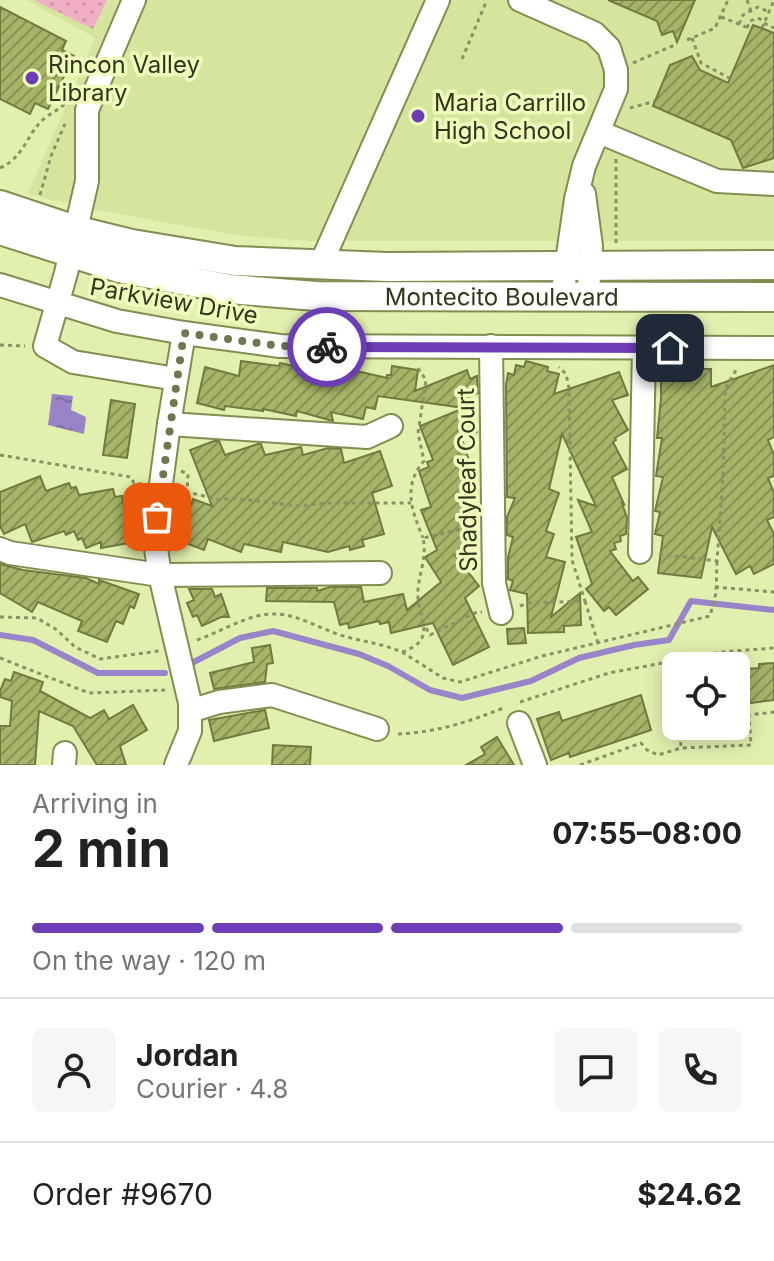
<!DOCTYPE html>
<meta charset="utf-8">
<style>
:root{--surface:#fff;--page:#f6f6f6;--text:#222;--muted:#767676;--line:#e0e0e0;--accent:#6d3db5}
body{margin:0;font-family:Inter,sans-serif;background:var(--page);color:var(--text);height:100vh;display:flex;flex-direction:column;font-size:30px;white-space:nowrap}
*{box-sizing:border-box;margin:0}
p{font-size:26px;color:var(--muted)}
.icon{flex:none;width:44px;height:44px;fill:none;stroke:currentColor;stroke-width:2;stroke-linecap:round;stroke-linejoin:round}
.map{position:relative;height:765px;overflow:hidden}
.side{display:flex;flex-direction:column;background:var(--surface);flex:1}
.side>*{flex:none}
.buttons{position:absolute;left:662px;top:652px;display:grid;gap:16px}
.buttons a{display:grid;place-items:center;width:88px;height:88px;border-radius:12px;background:var(--surface);box-shadow:0 4px 20px #0003;font-size:40px}
.pin{position:absolute;display:grid;place-items:center;width:68px;height:68px;color:#fff;margin:-34px;border-radius:16px;box-shadow:0 4px 12px #0006}
.courier{position:absolute;display:grid;place-items:center;width:80px;height:80px;margin:-40px;border:6px solid #6d3db5;border-radius:50%;background:#fff;color:#222;box-shadow:0 2px 10px #0007}
.headline em{font-style:normal;font-weight:700}
.headline div{display:flex;flex-direction:column-reverse}
.headline{display:flex;align-items:center;justify-content:space-between;height:136px;padding:0 32px}
h1{font-size:52px;font-weight:700;line-height:60px}
.bar{display:grid;grid-template-columns:repeat(4,1fr);gap:12px 8px;align-content:center;height:96px;padding:0 32px}
.bar i{height:10px;border-radius:6px;background:var(--line)}
.bar .selected{background:var(--accent)}
.bar p{grid-column:span 4}
.line{display:flex;align-items:center;gap:20px;padding:0 32px;border-top:2px solid var(--line)}
.line div{flex:1}
.round{display:grid;place-items:center;flex:none;width:84px;height:84px;border-radius:12px;background:var(--page)}
.map>svg:first-child{display:block}
.built{fill:#d6e59d}
.park{fill:url(#park-dots)}
.water{fill:url(#water-ripples)}
.lines{fill:none;stroke-linecap:round;stroke-linejoin:round}
.stream{stroke:#9a84c9;stroke-width:6}
.building{fill:url(#building-hatch);stroke:#707b3f;stroke-width:2}
.minor-casing{stroke:#828d51;stroke-width:26}
.major-casing{stroke:#828d51;stroke-width:32}
.path{stroke:#889264;stroke-width:3;stroke-dasharray:4 4;stroke-linecap:butt}
.minor{stroke:#fff;stroke-width:22}
.major{stroke:#fff;stroke-width:28}
.done{stroke:#6f774f;stroke-width:8;stroke-dasharray:0 14.4}
.route{stroke:#6d3db5;stroke-width:10}
.poi-dot{fill:#6d3db5;stroke:#effdbc;stroke-width:3}
.labels{text-anchor:middle;dominant-baseline:central;stroke-width:7;stroke-linejoin:round;paint-order:stroke}
.poi-label{font-size:24px;fill:#31361c;stroke:#effdbc;text-anchor:start}
.street-label{font-size:24px;fill:#31361c;stroke:#effdbc}
</style>
<div class="map">
<svg width="774" height="765" viewBox="0 0 774 765">
<defs>
<pattern id="park-dots" width="8" height="8" patternUnits="userSpaceOnUse" patternTransform="scale(2)"><rect width="8" height="8" fill="#f1aec4"/><path d="M2 2h.1M6 6h.1" fill="none" stroke="#cf96a8" stroke-width="1.8" stroke-linecap="round"/></pattern>
<pattern id="water-ripples" width="26" height="14" patternUnits="userSpaceOnUse" patternTransform="scale(2)"><rect width="26" height="14" fill="#9a84c9"/><path d="M2 4q2-2 4 0t4 0M15 11q2-2 4 0t4 0" fill="none" stroke="#7e6da2"/></pattern>
<pattern id="building-hatch" width="6" height="6" patternUnits="userSpaceOnUse" patternTransform="scale(2)"><rect width="6" height="6" fill="#a5b467"/><path d="M-1 1l2-2M0 6l6-6M5 7l2-2" fill="none" stroke="#879354"/></pattern>
</defs>
<rect width="100%" height="100%" fill="#e2f0af"/>
<!-- built -->
<polygon class="built" points="27,0 774,0 774,241 312,241 243,236 101,211 28,194 95,38"/>
<!-- park -->
<polygon class="park" points="34,0 107,0 93,29"/>
<!-- water -->
<polygon class="water" points="52,394 73,396 71,410 86,417 84,434 48,425"/>
<g class="lines">
<!-- stream -->
<g class="stream">
<polyline points="0,635 33,640 98,673 165,673"/>
<polyline points="190,664 240,638 273,631 359,654 388,666 430,690 462,698 531,681 579,658 634,645 669,640 691,601 774,610"/>
</g>
</g>
<!-- building -->
<g class="building">
<polygon points="608,0 695,0 677,42 673,31 662,35 657,21"/>
<polygon points="0,7 66,41 62,50 74,56 48,109 35,103 30,114 0,99"/>
<polygon points="753,25 774,33 774,158 743,168 731,140 653,106 670,65 692,56 700,70 728,83"/>
<polygon points="241,361 279,366 280,363 316,371 318,363 351,373 352,370 387,378 387,375 391,375 392,366 418,370 415,391 467,370 470,379 477,376 478,393 464,399 477,432 462,439 473,473 460,469 478,512 460,517 476,542 455,555 479,586 465,598 489,647 453,665 433,623 391,633 389,622 380,624 379,621 349,628 348,623 340,625 334,602 266,601 267,588 317,588 317,591 330,587 361,587 364,602 403,594 407,610 441,582 425,557 437,550 421,510 431,507 419,471 429,467 427,462 433,460 420,426 464,408 378,396 375,409 366,407 363,419 331,412 333,421 297,411 296,416 263,409 263,411 225,406 224,410 197,403 205,367 239,376"/>
<polygon points="526,361 548,367 547,371 559,374 554,394 619,372 628,395 612,400 628,430 615,438 616,440 613,442 627,469 612,477 624,504 622,503 627,518 626,534 620,536 621,541 614,543 616,549 610,551 633,581 638,577 648,589 616,615 609,607 604,611 586,589 592,584 576,537 592,532 578,500 596,506 562,434 549,489 559,493 546,531 554,534 546,557 565,562 551,617 580,593 581,625 564,626 564,632 528,633 527,594 510,590 513,581 508,579 508,557 513,537 507,535 507,517 515,498 507,497 506,385 508,373 514,375 516,365 524,367"/>
<polygon points="774,365 774,437 768,440 774,455 774,476 768,478 774,493 774,517 767,520 774,534 774,564 754,574 750,566 736,574 712,527 701,578 658,573 663,536 655,534 660,512 655,511 663,477 656,476 662,438 657,438 661,399 661,369 711,369 711,387"/>
<polygon points="111,400 135,404 127,458 103,455"/>
<polygon points="214,441 219,441 225,455 258,444 261,444 265,455 301,447 303,455 328,448 341,449 344,463 380,451 392,486 372,493 384,534 362,540 364,546 350,550 349,546 328,552 283,542 281,552 244,544 241,552 208,539 204,550 178,540 193,499 212,506 190,450"/>
<polygon points="40,476 46,491 69,483 71,488 76,487 79,495 113,489 115,497 122,496 127,524 137,522 140,541 101,548 101,542 86,548 82,538 78,540 74,531 66,535 64,531 32,542 25,524 4,534 0,526 0,492"/>
<polygon points="0,564 23,570 86,578 99,584 99,580 139,594 134,608 130,606 123,624 116,621 107,642 78,631 82,621 38,602 32,612 0,593"/>
<polygon points="189,589 212,589 215,597 221,594 229,617 221,617 202,626 197,615 193,617 187,603 194,600"/>
<polygon points="524,628 526,643 508,644 507,629"/>
<polygon points="270,645 273,663 267,664 265,682 214,689 210,673 254,662 252,648"/>
<polygon points="774,663 774,700 736,705 736,670 759,668 759,664"/>
<polygon points="14,672 43,682 40,691 90,718 104,710 109,719 133,705 147,730 120,746 126,765 97,765 73,726 39,711 35,765 0,765 0,726 10,726 12,701 0,697 0,691 5,679 11,681"/>
<polygon points="641,695 651,730 570,757 569,753 551,760 537,719 559,712 562,721"/>
<polygon points="265,710 269,728 214,741 209,720"/>
<polygon points="497,737 514,765 466,765 485,754 481,747"/>
<polygon points="273,745 311,747 310,765 272,765"/>
</g>
<g class="lines">
<!-- minor casing -->
<g class="minor-casing">
<g id="minor">
<polyline points="134,0 87,110 87,181 66,273 45,346 73,362 176,379"/>
<polyline points="520,0 594,33 609,48 616,70 616,89 584,166 576,199 564,283"/>
<polyline points="599,132 717,181 774,184"/>
<polyline points="584,194 591,246 589,279"/>
<polyline points="320,266 438,0"/>
<polyline points="0,285 117,321 184,333 280,346 774,348"/>
<polyline points="491,346 494,583 501,613"/>
<polyline points="169,424 367,437 391,426"/>
<polyline points="0,549 10,553 160,575 380,573"/>
<polyline points="640,552 644,348"/>
<polyline points="190,711 219,702 272,695 377,729"/>
<polyline points="519,723 535,765"/>
<polyline points="64,765 65,753"/>
<polyline points="176,765 190,731 190,703 160,575 154,536 169,424 184,333"/>
</g>
</g>
<!-- major casing -->
<g class="major-casing">
<g id="major">
<polyline points="0,205 75,230 132,244 235,261 387,267 774,265"/>
<path id="s1" d="M0,230L119,268L230,289L316,296L774,297"/>
</g>
</g>
<!-- path -->
<g class="path">
<polyline points="747,0 751,11"/>
<polyline points="721,17 751,29"/>
<polyline points="764,23 774,28"/>
<polyline points="739,24 743,15 758,7 769,12"/>
<polyline points="747,28 750,21 757,18 765,21"/>
<polyline points="762,28 774,0"/>
<polyline points="692,38 701,63 735,81"/>
<polyline points="687,40 715,28 728,0"/>
<polyline points="462,59 487,0"/>
<polyline points="633,63 677,44"/>
<polyline points="630,108 655,101"/>
<path d="M0,168C25,157 27,132 46,117C53,112 60,109 67,102"/>
<polyline points="40,195 51,156 65,124"/>
<polyline points="616,243 616,159"/>
<polyline points="0,345 25,346"/>
<path d="M418,368L426,380L418,433L424,461C402,486 412,511 423,538"/>
<polyline points="0,455 131,477 134,483 143,484"/>
<polyline points="181,471 188,474 187,492 221,500 233,498 298,506 326,503 411,503"/>
<polyline points="659,554 717,561 723,477 725,394 727,385 738,367"/>
<polyline points="715,587 774,592"/>
<polyline points="585,601 598,643"/>
<polyline points="520,606 528,603 585,601 572,560 569,388 566,374 559,367"/>
<polyline points="0,617 37,618 57,630 75,647 100,659 159,651"/>
<polyline points="426,628 430,635 477,612 482,612"/>
<path d="M197,640C221,632 249,613 275,614C299,614 323,631 347,637C366,642 383,644 402,652C441,639 415,615 418,589C420,571 427,556 423,538L474,526"/>
<polyline points="402,652 443,678 460,682 542,656 710,616 716,593 717,561"/>
<polyline points="0,658 89,693 165,690"/>
<polyline points="520,702 609,673 721,652 774,648"/>
<polyline points="736,716 748,715"/>
<polyline points="680,726 681,748"/>
<path d="M398,734C439,732 468,722 506,707"/>
<polyline points="580,765 641,743 647,750 658,755 681,748 751,745 749,715 774,712"/>
</g>
<!-- minor -->
<use href="#minor" class="minor"/>
<!-- major -->
<use href="#major" class="major"/>
</g>
<g class="lines">
<!-- done -->
<polyline class="done" points="157,517 184,333 280,346 327,347"/>
<!-- route -->
<polyline class="route" points="327,347 670,348"/>
</g>
<!-- markers -->
<g class="poi-dot">
<circle cx="32" cy="78" r="8"/>
<circle cx="418" cy="116" r="8"/>
</g>
<g class="labels">
<!-- poi labels -->
<g class="poi-label">
<text x="48" y="64">Rincon Valley<tspan x="48" dy="28">Library</tspan></text>
<text x="434" y="102">Maria Carrillo<tspan x="434" dy="28">High School</tspan></text>
</g>
<!-- street labels -->
<g class="street-label">
<text stroke="none"><textPath href="#s1" startOffset="510">Montecito Boulevard</textPath></text>
<text transform="translate(174 301) rotate(10)">Parkview Drive</text>
<text transform="translate(467 480) rotate(-91)">Shadyleaf Court</text>
</g>
</g>
</svg>
<div class="buttons">
<a><svg class="icon" aria-label="locate" viewBox="0 0 24 24"><circle cx="12" cy="12" r="6"/><path d="M12 2v4M12 18v4M2 12h4M18 12h4"/></svg></a>
</div>
<div class="pin" style="left:157px;top:517px;background:#ea580c"><svg class="icon" aria-label="bag" viewBox="0 0 24 24"><path d="M5 8h14l-1 12H6zM9 8a3 3 0 0 1 6 0"/></svg></div>
<div class="pin" style="left:670px;top:348px;background:#1f2937"><svg class="icon" aria-label="home" viewBox="0 0 24 24"><path d="M3 11l9-7 9 7M6 9v11h12V9"/></svg></div>
<div class="courier" style="left:327px;top:347px"><svg class="icon" aria-label="bike" viewBox="0 0 24 24"><circle cx="6" cy="16" r="4"/><circle cx="18" cy="16" r="4"/><path d="M6 16l4-8h5l3 8M10 8l3 8H6M13 5h3"/></svg></div>
</div>
<section class="side">
<div class="headline"><div><h1>2 min</h1><p>Arriving in</p></div><em>07:55–08:00</em></div>
<div class="bar"><i class="selected"></i><i class="selected"></i><i class="selected"></i><i></i><p>On the way · 120 m</p></div>
<div class="line" style="height:144px"><a class="round"><svg class="icon" aria-label="person" viewBox="0 0 24 24"><circle cx="12" cy="8" r="4"/><path d="M4 21q1-7 8-7t8 7"/></svg></a><div><b>Jordan</b><p>Courier · 4.8</p></div><a class="round"><svg class="icon" aria-label="chat" viewBox="0 0 24 24"><path d="M4 5h16v11H9l-5 4z"/></svg></a><a class="round"><svg class="icon" aria-label="phone" viewBox="0 0 24 24"><path d="M5 4h4l2 5-3 2q2 4 5 5l2-3 5 2v4C11 20 4 13 5 4z"/></svg></a></div>
<div class="line" style="height:104px"><div>Order #9670</div><b>$24.62</b></div>
</section>
